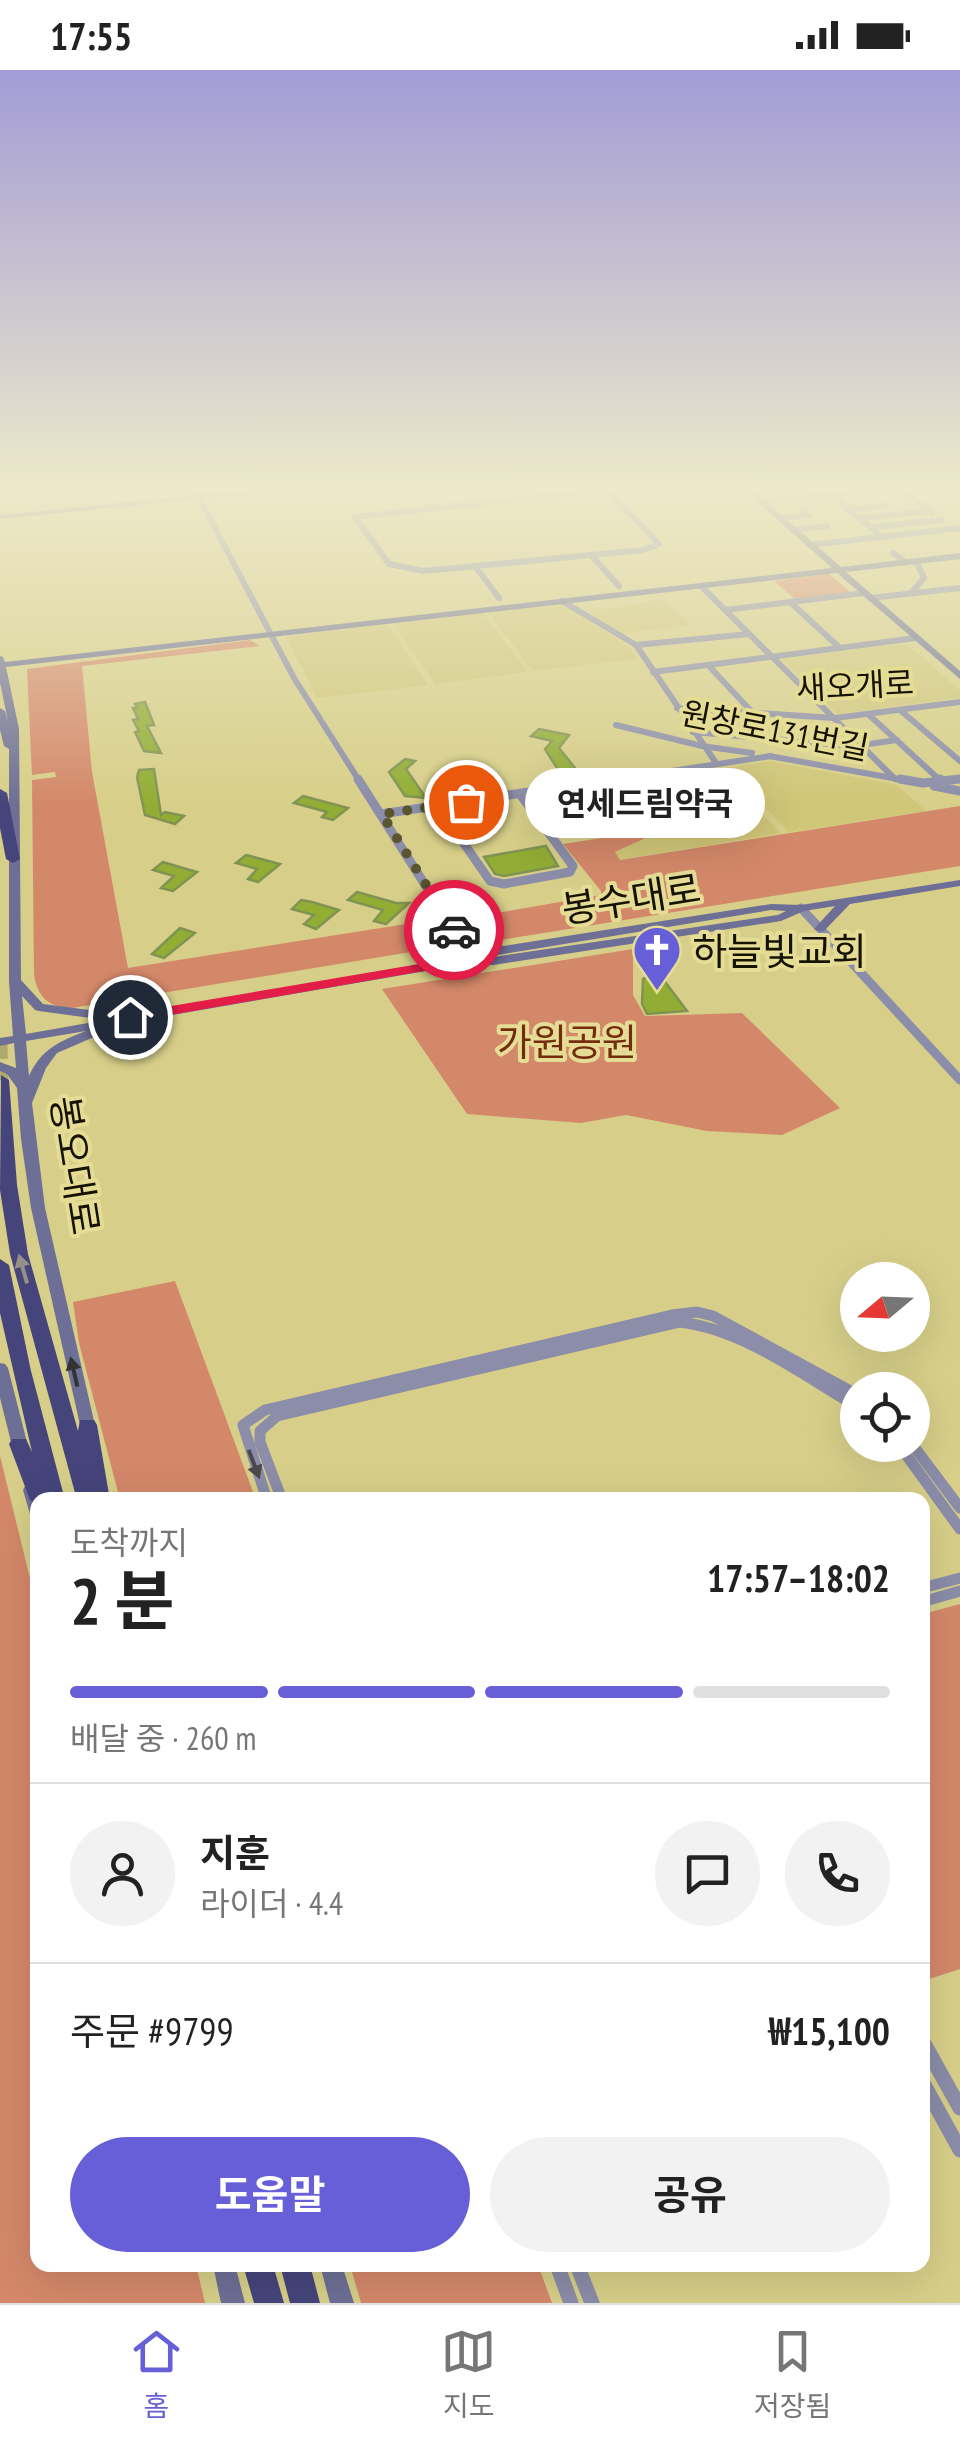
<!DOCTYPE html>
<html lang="ko">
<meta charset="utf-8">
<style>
:root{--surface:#fff;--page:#f2f2f2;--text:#222;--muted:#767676;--line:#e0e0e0;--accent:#675fd8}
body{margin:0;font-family:"PT Sans Narrow","Noto Sans KR",sans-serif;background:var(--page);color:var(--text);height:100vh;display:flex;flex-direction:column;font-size:38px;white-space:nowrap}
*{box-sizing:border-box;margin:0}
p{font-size:32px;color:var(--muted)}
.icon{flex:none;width:55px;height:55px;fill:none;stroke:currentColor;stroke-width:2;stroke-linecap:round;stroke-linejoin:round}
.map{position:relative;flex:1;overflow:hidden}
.details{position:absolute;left:30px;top:1422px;width:900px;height:780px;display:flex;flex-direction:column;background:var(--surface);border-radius:20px;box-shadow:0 10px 40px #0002}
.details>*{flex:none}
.needle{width:65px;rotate:251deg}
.controls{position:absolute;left:840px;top:1192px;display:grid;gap:20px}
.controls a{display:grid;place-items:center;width:90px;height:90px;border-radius:50%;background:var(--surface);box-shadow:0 10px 40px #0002;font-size:50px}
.pin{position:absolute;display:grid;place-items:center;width:85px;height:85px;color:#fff;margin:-42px;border:5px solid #fff;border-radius:50%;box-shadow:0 2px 10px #0007}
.courier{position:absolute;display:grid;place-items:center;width:100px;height:100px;margin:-50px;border:8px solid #e11d48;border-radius:50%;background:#fff;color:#222;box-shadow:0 2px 12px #0007}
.bubble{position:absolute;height:70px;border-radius:35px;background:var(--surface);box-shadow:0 10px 40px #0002;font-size:32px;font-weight:700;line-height:70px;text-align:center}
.head em{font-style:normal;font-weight:700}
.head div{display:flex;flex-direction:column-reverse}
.head{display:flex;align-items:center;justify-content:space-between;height:170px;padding:0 40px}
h1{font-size:65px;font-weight:700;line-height:75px}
.bar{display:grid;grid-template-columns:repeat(4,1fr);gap:15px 10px;align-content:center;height:120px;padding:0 40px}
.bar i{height:12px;border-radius:8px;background:var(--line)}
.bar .current{background:var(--accent)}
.bar p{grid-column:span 4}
.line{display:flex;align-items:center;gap:25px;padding:0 40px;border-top:2px solid var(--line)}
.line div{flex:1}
.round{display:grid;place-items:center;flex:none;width:105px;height:105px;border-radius:52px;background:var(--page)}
.button{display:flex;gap:20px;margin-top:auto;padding:20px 40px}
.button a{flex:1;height:115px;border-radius:60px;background:var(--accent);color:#fff;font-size:40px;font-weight:700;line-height:115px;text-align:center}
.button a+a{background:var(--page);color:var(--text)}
.status{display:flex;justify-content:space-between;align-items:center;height:70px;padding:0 50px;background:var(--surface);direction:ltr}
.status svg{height:28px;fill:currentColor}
.tabs{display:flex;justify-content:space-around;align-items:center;height:140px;border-top:2px solid var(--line);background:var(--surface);font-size:28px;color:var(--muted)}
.tabs a{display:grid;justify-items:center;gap:5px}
.tabs .current{color:var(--accent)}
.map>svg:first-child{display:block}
.built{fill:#d0c678}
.green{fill:#d4886a}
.building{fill:#91ad34;stroke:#819353;stroke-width:2.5}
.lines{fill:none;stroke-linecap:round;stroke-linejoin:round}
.highway-tunnel{stroke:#b0a96e;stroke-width:15;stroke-dasharray:15 8;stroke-linecap:butt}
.street-far3{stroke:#8b8da9;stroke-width:6}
.street-far2{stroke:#8b8da9;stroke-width:9}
.street-far1{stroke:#8b8da9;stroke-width:11}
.street{stroke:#8b8da9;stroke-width:15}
.secondary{fill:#6d6f96;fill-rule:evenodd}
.highway{fill:#45457c;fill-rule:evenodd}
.oneway{fill:#959089}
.oneway2{fill:#343334}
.oneway3{fill:#4b494c}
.route{fill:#e11d48}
.done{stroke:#5a5430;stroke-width:10;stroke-dasharray:0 18}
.labels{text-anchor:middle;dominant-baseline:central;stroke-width:8;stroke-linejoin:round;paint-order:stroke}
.far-street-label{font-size:32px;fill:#161200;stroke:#e5dc96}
.street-label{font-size:38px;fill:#161200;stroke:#e5dc96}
.poi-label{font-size:38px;fill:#161200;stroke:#e5dc96;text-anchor:start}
.park-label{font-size:38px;fill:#732d0d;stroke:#e5dc96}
</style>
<div class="status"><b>17:55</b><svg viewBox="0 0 49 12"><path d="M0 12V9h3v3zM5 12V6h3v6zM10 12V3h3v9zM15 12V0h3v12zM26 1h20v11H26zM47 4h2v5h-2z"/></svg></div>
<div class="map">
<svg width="960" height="2233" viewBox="0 0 960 2233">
<rect width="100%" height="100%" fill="#d7cf89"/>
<!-- built -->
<g class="built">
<polygon points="663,529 691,555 617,564 590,542"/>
<polygon points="561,534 628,576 637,589 533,601 488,543"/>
<polygon points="483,543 528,602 435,614 394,554"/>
<polygon points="387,554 428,615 318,628 285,566"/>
<polygon points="900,574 909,576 960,620 960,628 837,644 782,589"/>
<polygon points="769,691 897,715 926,741 789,762 726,698"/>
<polygon points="721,699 780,763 620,790 615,783 650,766 631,743 607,737 605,717"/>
</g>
<!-- green -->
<g class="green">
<polygon points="829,504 850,522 795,529 774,511"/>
<path d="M250,570L260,576L82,596L92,702L128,898L425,851L438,871L429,879L72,938C49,938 37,927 34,904L32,710L56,707L55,702L32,705L27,599Z"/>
<path d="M604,714L607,737L631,743L651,759L650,766L615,782L620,790L960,736V796L494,871C475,870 466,865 456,850L601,825V821L563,774L608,767L572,719Z"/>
<polygon points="633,879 633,925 645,946 742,943 840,1038 782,1065 707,1061 626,1045 581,1053 467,1044 382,919"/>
<polygon points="175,1211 256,1430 120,1430 79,1273 73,1232"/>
<polygon points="0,1386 38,1541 38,2195 196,2195 205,2233 0,2233"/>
<polygon points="960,1534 960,1899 923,1911 923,1544"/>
<polygon points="350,2195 538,2195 552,2233 361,2233"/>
</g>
<!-- building -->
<g class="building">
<polygon points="145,632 154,655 147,656 161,683 144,681 135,662 139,661 133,650 138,649 133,638 137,638 135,634"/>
<polygon points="539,659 569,665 559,678 579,703 560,703 545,679 552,671 531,666"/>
<polygon points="405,689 415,691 406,699 426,728 405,726 389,702"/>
<polygon points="154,699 161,745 165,742 184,746 175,754 145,745 137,707 139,700"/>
<polygon points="303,726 348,738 333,750 322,747 327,742 294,733"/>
<polygon points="546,776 558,796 504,806 495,804 484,787"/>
<polygon points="246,785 280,794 258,812 248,809 257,799 236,793"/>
<polygon points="163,792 183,798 197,802 173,821 161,818 174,806 153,800"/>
<polygon points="357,822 396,833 409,833 386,854 374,851 383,840 348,830"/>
<polygon points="301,830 312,832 339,840 316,859 304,854 314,845 292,839"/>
<polygon points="180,858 195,863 164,888 152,884"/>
<polygon points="657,901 687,941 647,944 642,934 643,909"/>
</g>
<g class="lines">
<!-- highway-tunnel -->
<polyline class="highway-tunnel" points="0,974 1,1010"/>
<!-- street-far3 -->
<g class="street-far3">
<polyline points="196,422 294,608 360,712"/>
<polyline points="584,422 355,447 389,494 423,501 643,480 659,474 609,422"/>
<polyline points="905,422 932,443"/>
<polyline points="829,423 882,467"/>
<polyline points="761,432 854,422"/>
<polyline points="849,440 885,436"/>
<polyline points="779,448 809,445 804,441"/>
<polyline points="859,448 929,441"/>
<polyline points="870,457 941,450"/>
<polyline points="792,460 827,456"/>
<polyline points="809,475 960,458"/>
<polyline points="893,483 905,492"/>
<polyline points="591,485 619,516"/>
<polyline points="475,496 499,528"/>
<polyline points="701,516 895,709"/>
<polyline points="911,523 924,508 916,491"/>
<polyline points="870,528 960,518"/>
<polyline points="562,531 636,575 716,693"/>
<polyline points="790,532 840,578"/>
<polyline points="725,540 864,523"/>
<polyline points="636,575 749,564"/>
<polyline points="708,595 752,642"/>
<polyline points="653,602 916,568"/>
<polyline points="677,638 835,648 960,632"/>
<polyline points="900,640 960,691"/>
<polyline points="868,644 942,712"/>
<polyline points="616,655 702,676 752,683"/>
<polyline points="693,662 863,677"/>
<polyline points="862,675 897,670"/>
<polyline points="769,686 915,712"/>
<polyline points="599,712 771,686"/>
<polyline points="937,712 960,709"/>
</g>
<!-- street-far2 -->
<g class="street-far2">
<polyline points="358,709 472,889"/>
<polyline points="900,709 923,713 960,709"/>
<polyline points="940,709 943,712"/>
<polyline points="934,716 960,721"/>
<polyline points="438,736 490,811 504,814 570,802 573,796 520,724"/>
<polyline points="381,744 616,709"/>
<polyline points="801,838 960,1010"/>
</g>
<!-- street-far1 -->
<g class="street-far1">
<polyline points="912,1374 960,1438"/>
<polyline points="899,1375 960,1459"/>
<polyline points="267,1430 243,1355 265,1340 672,1245 697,1242 713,1246 858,1325"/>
<path d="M282,1430L260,1372V1361L277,1346L680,1252C745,1260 802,1305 858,1337"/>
<polyline points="922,1518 960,1508"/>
<polyline points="922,1532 960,1521"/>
</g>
<!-- street -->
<g class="street">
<polyline points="922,1970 960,2038"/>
<polyline points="922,2011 960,2080"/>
<polyline points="557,2195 571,2233"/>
<polyline points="577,2195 592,2233"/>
</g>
<!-- secondary -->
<g class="secondary">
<polygon points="229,422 257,422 253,424 0,449 0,445"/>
<path d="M746,422H755L841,497L960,483V489L846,502L960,601V609L837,503L6,597L19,659L21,910L43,934L105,942L111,946L105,950L39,941L35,940L22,926L26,964L432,892L454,864L458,863L504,876L771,834L801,835L960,810V816L850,834L824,861L820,862L814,859L835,836L804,841L781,851L493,895L472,893L109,956L108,961L57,983L46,998L32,1033L45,1138L97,1364L95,1368H83L31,1138L21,1069L17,1018L7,1004L0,1001V992L16,998L14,973L0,976V968L13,966L9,911V679L4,676L0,660V638L5,641L8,651L0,613V586L3,587L5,592L832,498ZM771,840L786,841L778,845L493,887H485ZM461,870L490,878L481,880L470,886L446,890ZM86,961C60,971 41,979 29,1006L26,971Z"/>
<polygon points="0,1293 5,1294 8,1298 30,1384 28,1388 16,1388 14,1384 0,1328"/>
<polygon points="31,1414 37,1416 42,1430 38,1430 38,1453 32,1451 23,1420 25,1416"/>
<polygon points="213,2195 235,2195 245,2233 221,2233"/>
<polygon points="320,2195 342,2195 354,2233 330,2233"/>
</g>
<!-- highway -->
<g class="highway">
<polygon points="0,719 7,723 20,789 13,793 6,789 0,758"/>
<polygon points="1,1005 9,1010 17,1115 28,1184 78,1361 80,1350 94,1350 97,1355 110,1430 77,1430 10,1184 0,1120"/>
<polygon points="0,1189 9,1195 31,1301 65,1430 38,1430 38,1437 30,1430 9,1374 12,1369 26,1369 32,1382 0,1243"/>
<polygon points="243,2195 273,2195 284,2233 254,2233"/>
<polygon points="280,2195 310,2195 320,2233 290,2233"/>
</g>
</g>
<!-- one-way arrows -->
<defs><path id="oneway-solid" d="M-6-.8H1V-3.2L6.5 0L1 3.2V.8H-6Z" transform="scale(2.5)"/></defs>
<use class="oneway" href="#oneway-solid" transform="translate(23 1199) rotate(-106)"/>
<use class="oneway2" href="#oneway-solid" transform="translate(74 1302) rotate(-103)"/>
<use class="oneway3" href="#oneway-solid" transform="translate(254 1394) rotate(69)"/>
<!-- sky -->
<linearGradient id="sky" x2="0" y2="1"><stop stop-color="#a39cd6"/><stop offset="0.57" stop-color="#ede9ca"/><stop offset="1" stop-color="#ede9ca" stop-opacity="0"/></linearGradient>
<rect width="960" height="735" fill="url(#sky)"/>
<!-- route -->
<polygon class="route" points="449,857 459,857 465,866 441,898 130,952 123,947 130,943 431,892 451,866"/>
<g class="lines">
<!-- done -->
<polyline class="done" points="454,860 382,744 466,732"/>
</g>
<!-- icons -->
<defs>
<g id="church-pin" transform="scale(2.5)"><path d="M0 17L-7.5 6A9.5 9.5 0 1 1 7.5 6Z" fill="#675fd8" stroke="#e5dc96"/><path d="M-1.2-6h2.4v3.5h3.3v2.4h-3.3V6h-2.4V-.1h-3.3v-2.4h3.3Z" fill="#fff"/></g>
</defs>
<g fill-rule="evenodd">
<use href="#church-pin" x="657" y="880"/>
</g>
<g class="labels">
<!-- far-street labels -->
<g class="far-street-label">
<text transform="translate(855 615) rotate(-3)">새오개로</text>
<text transform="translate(775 660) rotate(11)">원창로131번길</text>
</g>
<!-- street labels -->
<g class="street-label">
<text transform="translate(631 828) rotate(-9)">봉수대로</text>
<text transform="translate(76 1095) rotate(81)">봉오대로</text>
</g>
<!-- poi labels -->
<g class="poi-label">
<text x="692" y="880">하늘빛교회</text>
</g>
<!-- park labels -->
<g class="park-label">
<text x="567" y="971">가원공원</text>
</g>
</g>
</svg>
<div class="controls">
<a><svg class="needle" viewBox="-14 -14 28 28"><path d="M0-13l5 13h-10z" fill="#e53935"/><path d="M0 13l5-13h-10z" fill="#767676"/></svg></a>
<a><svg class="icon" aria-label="locate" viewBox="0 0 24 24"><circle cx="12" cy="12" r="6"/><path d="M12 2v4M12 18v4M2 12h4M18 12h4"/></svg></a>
</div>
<div class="pin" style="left:466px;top:732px;background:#ea580c"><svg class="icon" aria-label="bag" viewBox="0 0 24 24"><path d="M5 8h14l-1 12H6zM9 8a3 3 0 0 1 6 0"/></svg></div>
<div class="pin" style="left:130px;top:947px;background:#1f2937"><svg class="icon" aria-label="home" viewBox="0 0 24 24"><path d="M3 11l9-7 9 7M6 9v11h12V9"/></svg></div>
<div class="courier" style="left:454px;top:860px"><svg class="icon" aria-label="car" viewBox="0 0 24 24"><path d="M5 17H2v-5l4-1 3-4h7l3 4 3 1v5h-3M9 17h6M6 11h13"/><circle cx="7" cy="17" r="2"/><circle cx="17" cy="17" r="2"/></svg></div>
<div class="bubble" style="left:525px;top:698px;width:240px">연세드림약국</div>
<section class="details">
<div class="head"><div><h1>2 분</h1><p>도착까지</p></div><em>17:57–18:02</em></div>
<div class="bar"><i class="current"></i><i class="current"></i><i class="current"></i><i></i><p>배달 중 · 260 m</p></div>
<div class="line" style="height:180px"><a class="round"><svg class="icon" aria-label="person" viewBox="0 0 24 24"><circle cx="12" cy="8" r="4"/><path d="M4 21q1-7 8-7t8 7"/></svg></a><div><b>지훈</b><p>라이더 · 4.4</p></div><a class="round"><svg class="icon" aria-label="chat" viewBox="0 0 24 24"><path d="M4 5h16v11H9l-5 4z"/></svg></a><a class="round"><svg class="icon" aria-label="phone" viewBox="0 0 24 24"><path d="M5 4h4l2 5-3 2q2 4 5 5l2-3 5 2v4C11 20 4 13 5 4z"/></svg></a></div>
<div class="line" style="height:130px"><div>주문 #9799</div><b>₩15,100</b></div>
<div class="button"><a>도움말</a><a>공유</a></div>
</section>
</div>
<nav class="tabs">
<a class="current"><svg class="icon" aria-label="home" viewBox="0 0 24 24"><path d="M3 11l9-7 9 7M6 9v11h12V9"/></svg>홈</a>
<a><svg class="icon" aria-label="map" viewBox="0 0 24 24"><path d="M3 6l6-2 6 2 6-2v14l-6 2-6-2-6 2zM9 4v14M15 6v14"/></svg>지도</a>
<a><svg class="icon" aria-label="saved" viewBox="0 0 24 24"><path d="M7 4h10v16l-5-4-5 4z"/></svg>저장됨</a>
</nav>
